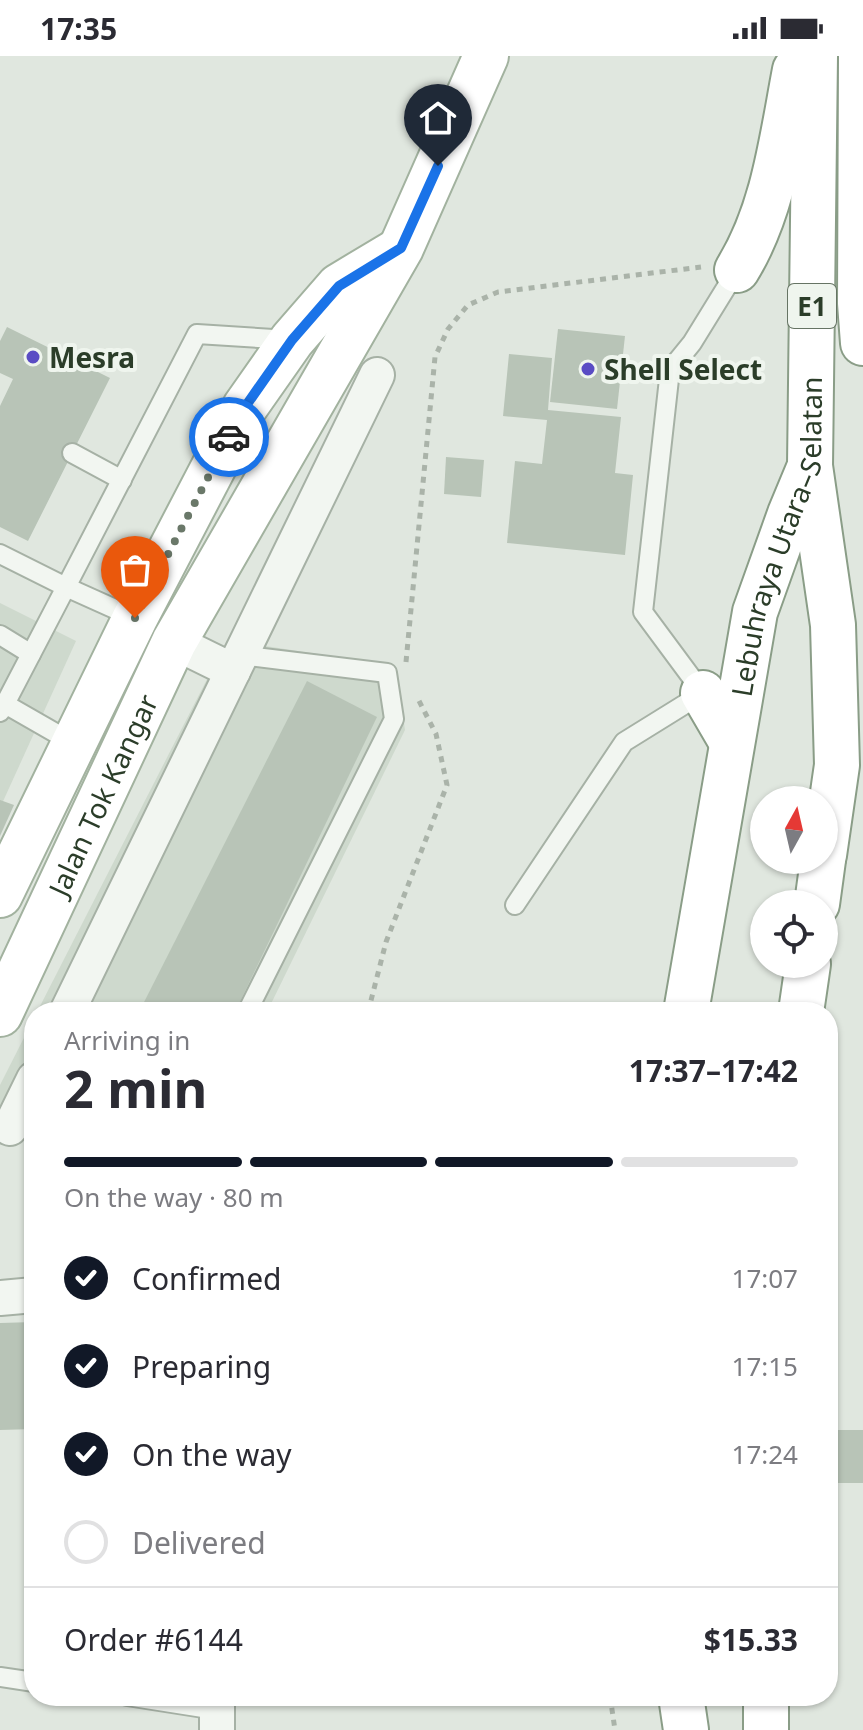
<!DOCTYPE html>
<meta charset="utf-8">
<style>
:root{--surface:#fff;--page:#f7f7f7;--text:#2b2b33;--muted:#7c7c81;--line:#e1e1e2;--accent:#111827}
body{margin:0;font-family:"Noto Sans",sans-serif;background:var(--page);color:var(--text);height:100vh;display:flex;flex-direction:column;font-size:30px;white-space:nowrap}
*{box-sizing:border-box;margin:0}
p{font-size:26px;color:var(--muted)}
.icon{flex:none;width:44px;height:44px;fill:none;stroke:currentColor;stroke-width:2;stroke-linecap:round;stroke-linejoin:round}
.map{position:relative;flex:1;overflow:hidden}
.drawer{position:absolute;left:24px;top:946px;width:814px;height:704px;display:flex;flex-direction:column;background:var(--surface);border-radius:32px;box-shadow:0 2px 6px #0004}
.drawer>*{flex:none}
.needle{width:52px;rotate:8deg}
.buttons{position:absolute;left:750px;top:730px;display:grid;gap:16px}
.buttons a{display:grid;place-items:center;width:88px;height:88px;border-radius:50%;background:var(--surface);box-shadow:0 2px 6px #0004;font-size:40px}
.pin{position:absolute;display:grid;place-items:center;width:68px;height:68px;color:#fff;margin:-82px -34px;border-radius:50% 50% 50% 0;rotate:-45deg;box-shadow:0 0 8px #0007}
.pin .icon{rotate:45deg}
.courier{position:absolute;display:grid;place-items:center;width:80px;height:80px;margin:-40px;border:6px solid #1a73e8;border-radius:50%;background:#fff;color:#222;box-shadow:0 2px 10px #0007}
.head em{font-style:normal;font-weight:700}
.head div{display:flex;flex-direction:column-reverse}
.head{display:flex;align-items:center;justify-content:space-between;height:136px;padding:0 40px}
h1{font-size:52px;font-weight:700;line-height:60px}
.bar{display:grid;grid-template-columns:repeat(4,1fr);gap:12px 8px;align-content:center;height:96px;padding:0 40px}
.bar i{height:10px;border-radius:6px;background:var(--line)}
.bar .current{background:var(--accent)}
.bar p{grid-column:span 4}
.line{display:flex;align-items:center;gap:20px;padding:0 40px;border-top:2px solid var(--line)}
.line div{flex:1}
ol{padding:0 40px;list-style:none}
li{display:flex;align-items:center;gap:24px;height:88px}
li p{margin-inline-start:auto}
li .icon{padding:8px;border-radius:50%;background:var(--accent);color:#fff;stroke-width:4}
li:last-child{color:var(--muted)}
li i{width:44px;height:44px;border:4px solid var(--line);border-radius:50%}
.status{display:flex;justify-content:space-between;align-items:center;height:56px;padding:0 40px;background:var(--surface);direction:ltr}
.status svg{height:22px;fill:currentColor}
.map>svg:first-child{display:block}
.built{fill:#ced9cd}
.building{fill:#b8c4b7}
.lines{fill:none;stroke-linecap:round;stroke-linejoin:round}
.lane-casing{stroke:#a6b1a5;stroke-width:22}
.street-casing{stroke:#a6b1a5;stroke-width:38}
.primary-casing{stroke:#a2b29f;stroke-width:48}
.highway-casing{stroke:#8a9d87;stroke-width:48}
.path{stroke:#aab3a9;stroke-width:5;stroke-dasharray:6 6;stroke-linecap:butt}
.lane{stroke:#f2f6f1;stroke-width:18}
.street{stroke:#f2f6f1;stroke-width:34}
.primary{stroke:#fff;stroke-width:44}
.highway{stroke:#fff;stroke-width:44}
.done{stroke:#6a7869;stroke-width:8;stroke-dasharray:0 14.4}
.route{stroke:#1a73e8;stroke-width:10}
.poi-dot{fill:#5a4cc4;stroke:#eff5ee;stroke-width:3}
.labels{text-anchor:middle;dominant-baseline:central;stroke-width:8;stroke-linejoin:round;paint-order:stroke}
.shield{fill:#eff5ee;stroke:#667464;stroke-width:2}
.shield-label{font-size:26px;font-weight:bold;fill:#2b3d29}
.poi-label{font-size:28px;font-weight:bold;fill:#2b3d29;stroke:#eff5ee;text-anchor:start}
.street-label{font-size:28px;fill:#2b3d29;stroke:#eff5ee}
</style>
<div class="status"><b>17:35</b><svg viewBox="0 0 49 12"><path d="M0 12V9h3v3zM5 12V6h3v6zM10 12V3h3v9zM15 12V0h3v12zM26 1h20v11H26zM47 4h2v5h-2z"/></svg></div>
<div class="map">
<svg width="863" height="1674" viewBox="0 0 863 1674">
<rect width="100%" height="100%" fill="#e0e7df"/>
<!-- built -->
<g class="built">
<polygon points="0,547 76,585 0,752"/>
<polygon points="227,584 396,610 405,674 267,956 37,956"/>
<polygon points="34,962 34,1078 0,1077 0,1029"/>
</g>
<!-- building -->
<g class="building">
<polygon points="7,271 110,322 28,485 0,471 0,350 13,323 0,317 0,285"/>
<polygon points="558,273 625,280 617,353 550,346"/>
<polygon points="509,298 552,302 548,354 621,361 615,417 633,419 625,499 507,487 515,405 542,408 547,364 503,360"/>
<polygon points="446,401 484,404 481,441 444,438"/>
<polygon points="307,625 377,661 235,956 139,956"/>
<polygon points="0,744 14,749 0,780"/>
<polygon points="34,1266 34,1373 0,1374 0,1267"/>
<rect x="828" y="1374" width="35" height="53"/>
</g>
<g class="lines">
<!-- lane casing -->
<g class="lane-casing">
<g id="lane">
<polyline points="72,397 122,424"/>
<polyline points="0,498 66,531 5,648"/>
<polyline points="135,562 66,531 197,278 289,284"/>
<polyline points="0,579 31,598"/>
<polyline points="240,599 387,617 394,663 247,956"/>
<polyline points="0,656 5,648 73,687"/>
<polyline points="515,849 624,686 703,637 643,556 670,314 692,287 737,214"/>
<polyline points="0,1621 34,1626"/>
<polyline points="127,1640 216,1654"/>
</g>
</g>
<!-- street casing -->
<g class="street-casing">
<g id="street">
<polyline points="174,586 233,615"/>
<polyline points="67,956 377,319"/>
<polyline points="10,1072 34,1023"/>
<polyline points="0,1242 34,1239"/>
<polyline points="217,1640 217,1674"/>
</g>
</g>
<!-- primary casing -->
<g class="primary-casing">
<g id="primary">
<polyline points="0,839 135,562 245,351 292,284 339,230 399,194"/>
<path id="s1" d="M0,958L174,586L401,192L486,0"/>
</g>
</g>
<!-- highway casing -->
<g class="highway-casing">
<g id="highway">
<polyline points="861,0 860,247 863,287"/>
<path d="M737,214C774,154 782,82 795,14"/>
<polyline points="810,410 833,569 837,709 824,799"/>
<polyline points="703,637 731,685"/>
<polyline points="817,848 823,804"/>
<path id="s2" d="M686,956L755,556L790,458L810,410L815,0"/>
<polyline points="801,956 808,908"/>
<polyline points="681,1640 686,1674"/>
<polyline points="766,1640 766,1674"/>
</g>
</g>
<!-- path -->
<g class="path">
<polyline points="406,606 435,301 448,273 468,249 498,236 701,211"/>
<polyline points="368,956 386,886 447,729 436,678 417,641"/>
<polyline points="610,1640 615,1674"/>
</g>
<!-- lane -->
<use href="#lane" class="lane"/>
<!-- street -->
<use href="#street" class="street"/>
<!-- primary -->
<use href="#primary" class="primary"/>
<!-- highway -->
<use href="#highway" class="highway"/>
</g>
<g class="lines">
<!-- done -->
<polyline class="done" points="135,562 229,381"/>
<!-- route -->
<polyline class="route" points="229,381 245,351 292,284 339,230 401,192 438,110"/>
</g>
<!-- markers -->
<g class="poi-dot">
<circle cx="33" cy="301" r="8"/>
<circle cx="588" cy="313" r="8"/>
</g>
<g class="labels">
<!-- shield labels -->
<rect class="shield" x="788" y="228" width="48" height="44" rx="6"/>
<g class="shield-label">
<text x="812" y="250">E1</text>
</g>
<!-- poi labels -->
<g class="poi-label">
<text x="49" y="301">Mesra</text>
<text x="604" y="313">Shell Select</text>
</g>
<!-- street labels -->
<g class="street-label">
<text stroke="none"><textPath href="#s2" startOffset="486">Lebuhraya Utara–Selatan</textPath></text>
<text stroke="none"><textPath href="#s1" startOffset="242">Jalan Tok Kangar</textPath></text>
</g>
</g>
</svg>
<div class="buttons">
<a><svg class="needle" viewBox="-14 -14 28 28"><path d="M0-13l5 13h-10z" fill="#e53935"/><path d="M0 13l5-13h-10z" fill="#7c7c81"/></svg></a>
<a><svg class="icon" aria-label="locate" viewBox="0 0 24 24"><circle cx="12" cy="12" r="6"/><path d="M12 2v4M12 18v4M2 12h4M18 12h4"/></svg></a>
</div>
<div class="pin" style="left:135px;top:562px;background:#ea580c"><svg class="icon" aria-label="bag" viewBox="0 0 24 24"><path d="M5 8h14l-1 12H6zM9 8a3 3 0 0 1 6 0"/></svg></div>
<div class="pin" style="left:438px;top:110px;background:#1f2937"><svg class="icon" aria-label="home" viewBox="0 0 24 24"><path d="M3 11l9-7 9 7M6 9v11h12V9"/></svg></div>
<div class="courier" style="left:229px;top:381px"><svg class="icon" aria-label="car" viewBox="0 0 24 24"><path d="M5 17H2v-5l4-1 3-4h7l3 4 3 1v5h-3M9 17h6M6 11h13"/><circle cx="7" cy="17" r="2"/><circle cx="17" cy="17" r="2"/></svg></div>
<section class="drawer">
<div class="head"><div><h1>2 min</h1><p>Arriving in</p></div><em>17:37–17:42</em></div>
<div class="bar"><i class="current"></i><i class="current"></i><i class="current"></i><i></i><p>On the way · 80 m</p></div>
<ol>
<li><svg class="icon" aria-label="check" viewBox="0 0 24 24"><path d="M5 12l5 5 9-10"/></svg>Confirmed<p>17:07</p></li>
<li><svg class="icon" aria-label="check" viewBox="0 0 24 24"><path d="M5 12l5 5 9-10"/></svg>Preparing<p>17:15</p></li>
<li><svg class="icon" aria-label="check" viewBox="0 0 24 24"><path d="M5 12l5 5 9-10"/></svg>On the way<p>17:24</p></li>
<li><i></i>Delivered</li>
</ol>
<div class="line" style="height:104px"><div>Order #6144</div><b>$15.33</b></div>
</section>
</div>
